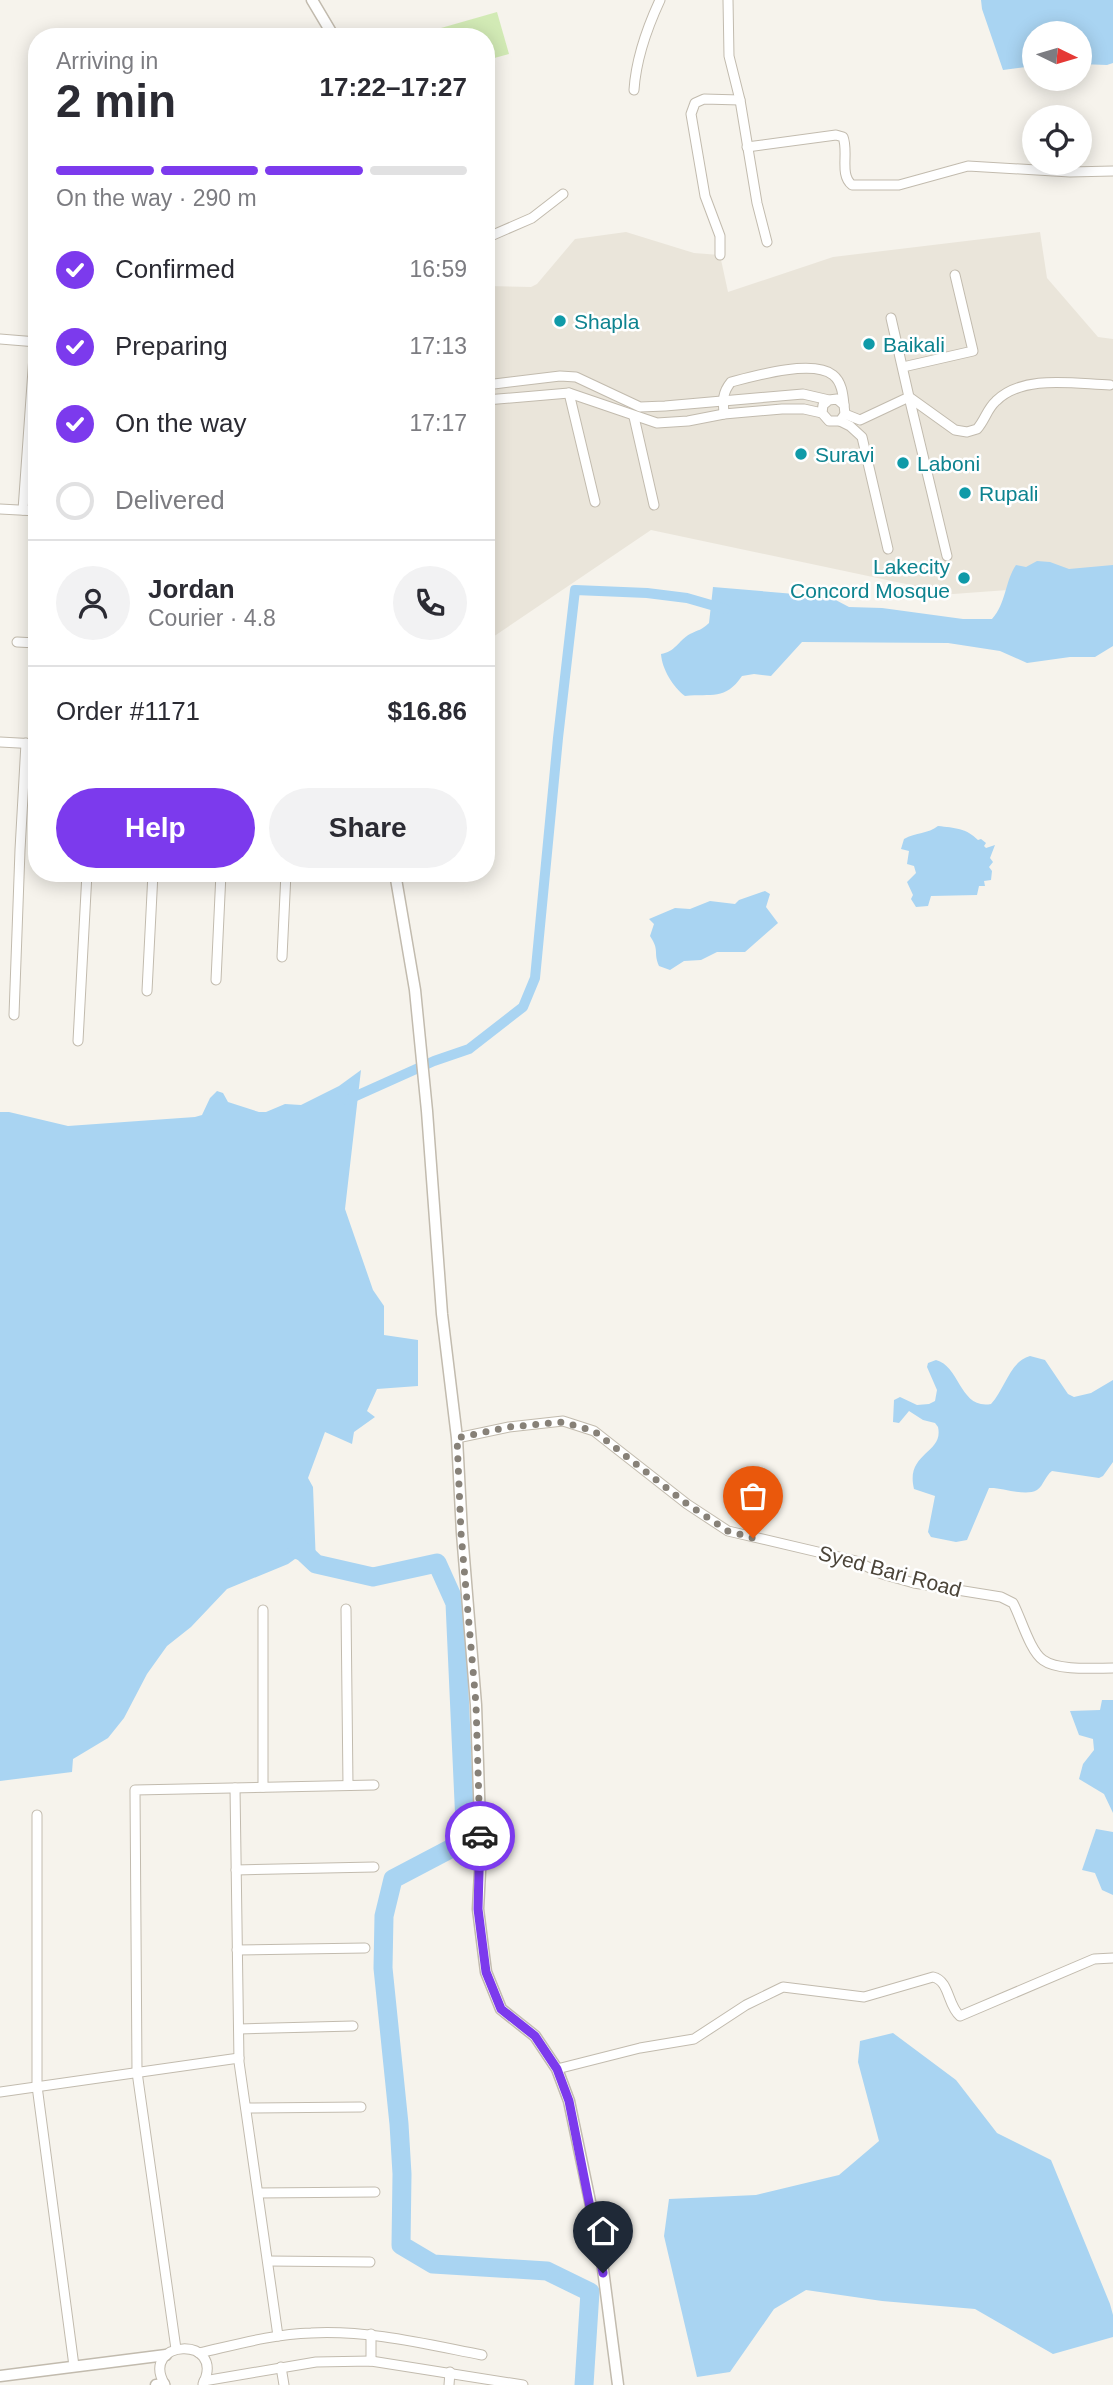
<!DOCTYPE html>
<meta charset="utf-8">
<style>
:root{--surface:#fff;--page:#f2f2f3;--text:#2b2b33;--muted:#7c7c81;--line:#e1e1e2;--accent:#7c3aed}
body{margin:0;font-family:Helvetica,sans-serif;background:var(--page);color:var(--text);height:100vh;display:flex;flex-direction:column;font-size:26px;white-space:nowrap}
*{box-sizing:border-box;margin:0}
p{font-size:23px;color:var(--muted)}
.icon{flex:none;width:38px;height:38px;fill:none;stroke:currentColor;stroke-width:2;stroke-linecap:round;stroke-linejoin:round}
.map{position:relative;flex:1;overflow:hidden}
.drawer{position:absolute;left:28px;top:28px;width:467px;height:854px;display:flex;flex-direction:column;background:var(--surface);border-radius:28px;box-shadow:0 4px 18px #0003}
.drawer>*{flex:none}
.needle{width:46px;rotate:95deg}
.controls{position:absolute;left:1022px;top:21px;display:grid;gap:14px}
.controls a{display:grid;place-items:center;width:70px;height:70px;border-radius:50%;background:var(--surface);box-shadow:0 4px 18px #0003;font-size:35px}
.pin{position:absolute;display:grid;place-items:center;width:60px;height:60px;color:#fff;margin:-72px -30px;border-radius:50% 50% 50% 0;rotate:-45deg;box-shadow:0 0 7px #0007}
.pin .icon{rotate:45deg}
.courier{position:absolute;display:grid;place-items:center;width:70px;height:70px;margin:-35px;border:5px solid #7c3aed;border-radius:50%;background:#fff;color:#222;box-shadow:0 2px 9px #0007}
.summary em{font-style:normal;font-weight:700}
.summary div{display:flex;flex-direction:column-reverse}
.summary{display:flex;align-items:center;justify-content:space-between;height:119px;padding:0 28px}
h1{font-size:46px;font-weight:700;line-height:52px}
.bar{display:grid;grid-template-columns:repeat(4,1fr);gap:10px 7px;align-content:center;height:84px;padding:0 28px}
.bar i{height:9px;border-radius:5px;background:var(--line)}
.bar .active{background:var(--accent)}
.bar p{grid-column:span 4}
.line{display:flex;align-items:center;gap:18px;padding:0 28px;border-top:2px solid var(--line)}
.line div{flex:1}
.round{display:grid;place-items:center;flex:none;width:74px;height:74px;border-radius:37px;background:var(--page)}
ol{padding:0 28px;list-style:none}
li{display:flex;align-items:center;gap:21px;height:77px}
li p{margin-inline-start:auto}
li .icon{padding:7px;border-radius:50%;background:var(--accent);color:#fff;stroke-width:4}
li:last-child{color:var(--muted)}
li i{width:38px;height:38px;border:4px solid var(--line);border-radius:50%}
.cta{display:flex;gap:14px;margin-top:auto;padding:14px 28px}
.cta a{flex:1;height:80px;border-radius:42px;background:var(--accent);color:#fff;font-size:28px;font-weight:700;line-height:80px;text-align:center}
.cta a+a{background:var(--page);color:var(--text)}
.map>svg:first-child{display:block}
.residential{fill:#eae5da}
.green{fill:#d2eab5}
.water{fill:#a9d4f2}
.lines{fill:none;stroke-linecap:round;stroke-linejoin:round}
.canal{stroke:#a9d4f2;stroke-width:10}
.river{stroke:#a9d4f2;stroke-width:19}
.minor-casing{stroke:#c2bbae;stroke-width:11}
.tertiary-casing{stroke:#c2bbae;stroke-width:13}
.minor{stroke:#fff;stroke-width:9}
.tertiary{stroke:#fff;stroke-width:10}
.done{stroke:#878178;stroke-width:7;stroke-dasharray:0 12.6}
.route{stroke:#7c3aed;stroke-width:9}
.culture-dot{fill:#0f9aa8;stroke:#fff;stroke-width:2.5}
.labels{text-anchor:middle;dominant-baseline:central;stroke-width:5;stroke-linejoin:round;paint-order:stroke}
.culture-label{font-size:21px;fill:#0d838f;stroke:#fff;text-anchor:start}
.street-label{font-size:21px;fill:#4b4439;stroke:#fff}
</style>
<div class="map">
<svg width="1113" height="2385" viewBox="0 0 1113 2385">
<rect width="100%" height="100%" fill="#f6f3ec"/>
<!-- residential -->
<polygon class="residential" points="626,232 694,253 720,255 728,292 833,257 1040,232 1047,278 1098,337 1113,339 1113,582 953,594 651,530 487,641 487,286 531,287 537,284 575,239"/>
<!-- green -->
<polygon class="green" points="497,12 509,54 487,60 486,37 444,37 441,28"/>
<!-- water -->
<g class="water">
<polygon points="981,0 1113,0 1113,63 1107,65 1080,64 1080,33 1034,33 1034,66 1003,70 982,9"/>
<path d="M1037,561L1050,562L1069,569L1113,565V646L1095,657H1070L1027,663L1000,651L948,643L802,642L771,676L754,674L742,676C725,701 712,693 685,696C673,687 662,669 661,654C675,652 678,641 690,634C698,630 702,630 709,623L713,587L830,597L849,607L882,608L963,619H992C1006,604 1005,581 1016,565L1026,567Z"/>
<path d="M938,826C955,828 966,828 978,840L981,839L986,843L984,846L986,848L995,845L990,858L993,862L989,867L992,871L991,880L984,881L985,886H979L977,895L931,896L928,906L916,907L911,899L913,895L907,882L916,873L914,866L907,864L909,851L901,849L904,839C916,832 928,834 938,826Z"/>
<path d="M765,891L770,894L766,907L778,923L745,952H717L701,960L684,961L670,970L659,966C653,952 660,951 650,936L654,924L649,919L675,908L690,909L710,901L735,904L739,900Z"/>
<polygon points="361,1070 345,1209 373,1290 384,1306 384,1335 418,1340 418,1386 377,1389 367,1411 375,1417 354,1432 352,1444 325,1432 308,1478 313,1487 316,1564 295,1559 288,1564 227,1589 191,1627 167,1646 147,1674 124,1718 108,1738 73,1759 72,1772 0,1781 0,1112 9,1112 68,1126 195,1117 202,1115 210,1098 217,1091 223,1093 228,1102 259,1112 266,1112 285,1104 301,1105 339,1086"/>
<path d="M1030,1356L1045,1360L1068,1394L1074,1397L1091,1393L1113,1380V1462L1103,1476L1099,1478L1052,1471C1045,1476 1044,1485 1037,1490C1025,1497 1002,1487 989,1488L967,1540L956,1542L931,1537L928,1532L935,1496L914,1489C905,1452 944,1454 938,1427L935,1423L923,1420L909,1411L899,1423L893,1422L894,1400L900,1397L917,1405L929,1404L935,1401L937,1390L927,1367L928,1363L936,1360C960,1366 960,1410 991,1404C1005,1389 1010,1361 1030,1356Z"/>
<polygon points="1102,1700 1113,1700 1113,1813 1104,1794 1079,1779 1083,1764 1094,1750 1093,1739 1079,1735 1070,1711 1100,1710"/>
<polygon points="1096,1829 1113,1832 1113,1895 1102,1890 1095,1873 1082,1870"/>
<polygon points="893,2033 956,2080 997,2133 1051,2160 1110,2304 1113,2315 1113,2337 1053,2354 975,2309 882,2301 806,2290 774,2309 730,2372 697,2377 664,2236 669,2199 756,2195 839,2175 879,2141 858,2062 860,2041"/>
</g>
<g class="lines">
<!-- canal -->
<polyline class="canal" points="347,1100 434,1061 469,1049 523,1007 535,978 558,738 575,590 647,593 687,598 725,609"/>
<!-- river -->
<polyline class="river" points="297,1546 316,1564 373,1577 437,1563 455,1603 465,1824 452,1848 393,1879 384,1916 383,1968 399,2124 402,2174 401,2245 433,2264 547,2271 590,2292 584,2385"/>
<!-- minor casing -->
<g class="minor-casing">
<g id="minor">
<polyline points="728,0 729,56 740,100 757,203 767,242"/>
<path d="M634,90C636,59 647,28 660,0"/>
<path d="M747,147L836,135L843,137C849,152 839,175 852,185H899L968,166L1070,172L1113,171"/>
<polyline points="486,238 532,218 563,194"/>
<polyline points="720,255 720,236 705,196 691,114 695,103 704,99 740,100"/>
<polyline points="0,339 37,342"/>
<polyline points="903,367 973,351 955,275"/>
<polyline points="486,385 560,376 576,377 640,407 665,406 803,394 829,400 837,399 844,405 845,414 840,421 829,421 822,413 823,405 829,400"/>
<polyline points="569,393 595,502"/>
<path d="M909,397L955,430L967,432L977,429C985,420 987,409 996,401C1023,374 1075,384 1110,385"/>
<polyline points="909,397 947,556"/>
<polyline points="486,400 569,393 657,423 688,421 724,414 782,409 804,409 822,413"/>
<path d="M724,414C723,401 722,393 731,382C754,376 813,359 833,375C842,382 843,395 844,405"/>
<polyline points="845,414 860,420 909,397 891,318"/>
<polyline points="634,417 654,505"/>
<polyline points="840,421 850,426 862,437 888,549"/>
<polyline points="0,509 37,511"/>
<polyline points="23,510 35,342"/>
<polyline points="17,642 37,643"/>
<polyline points="0,742 37,744"/>
<polyline points="282,957 286,873"/>
<polyline points="216,980 221,873"/>
<polyline points="147,991 153,873"/>
<polyline points="14,1015 20,850 26,743"/>
<polyline points="78,1041 87,873"/>
<path d="M457,1438L509,1427L563,1421L594,1431L687,1504L728,1531L856,1561L882,1574L914,1583L1001,1597L1013,1603C1021,1618 1030,1651 1043,1660C1058,1671 1095,1668 1113,1668"/>
<polyline points="346,1609 348,1785"/>
<polyline points="263,1610 263,1787"/>
<polyline points="235,1788 239,2062 278,2336"/>
<polyline points="37,1815 37,2086 74,2366"/>
<polyline points="236,1870 374,1867"/>
<polyline points="237,1950 365,1948"/>
<polyline points="239,2029 353,2026"/>
<path d="M557,2069L640,2048L694,2039L746,2005L783,1987L864,1997L933,1977C950,1981 947,2005 960,2016L1094,1959L1113,1958"/>
<polyline points="0,2092 239,2058"/>
<polyline points="246,2108 361,2107"/>
<polyline points="258,2193 375,2192"/>
<polyline points="268,2261 370,2262"/>
<polyline points="176,2349 137,2072 135,1790 374,1785"/>
<path d="M199,2353C235,2345 273,2334 311,2333C369,2330 425,2344 482,2355"/>
<polyline points="371,2361 371,2334"/>
<polyline points="281,2367 284,2385"/>
<polyline points="204,2381 316,2362 371,2361 523,2385"/>
<path d="M165,2385C138,2339 227,2335 203,2384"/>
<polyline points="449,2385 450,2372"/>
</g>
</g>
<!-- tertiary casing -->
<g class="tertiary-casing">
<g id="tertiary">
<polyline points="312,0 334,37"/>
<polyline points="395,873 415,990 427,1111 442,1314 457,1438 462,1533 476,1705 481,1853 478,1909 486,1972 501,2009 535,2036 557,2069 569,2101 601,2254 618,2385"/>
<polyline points="0,2376 166,2355"/>
<polyline points="156,2385 164,2384"/>
</g>
</g>
<!-- minor -->
<use href="#minor" class="minor"/>
<!-- tertiary -->
<use href="#tertiary" class="tertiary"/>
</g>
<g class="lines">
<!-- done -->
<polyline class="done" points="480,1836 476,1704 461,1533 457,1438 509,1427 563,1422 594,1431 687,1504 728,1531 753,1538"/>
<!-- route -->
<polyline class="route" points="480,1836 478,1909 486,1972 501,2009 535,2036 557,2069 569,2101 603,2273"/>
</g>
<!-- markers -->
<g class="culture-dot">
<circle cx="560" cy="321" r="7"/>
<circle cx="869" cy="344" r="7"/>
<circle cx="801" cy="454" r="7"/>
<circle cx="903" cy="463" r="7"/>
<circle cx="965" cy="493" r="7"/>
<circle cx="964" cy="578" r="7"/>
</g>
<g class="labels">
<!-- culture labels -->
<g class="culture-label">
<text x="574" y="321">Shapla</text>
<text x="883" y="344">Baikali</text>
<text x="815" y="454">Suravi</text>
<text x="917" y="463">Laboni</text>
<text x="979" y="493">Rupali</text>
<text x="950" y="566" text-anchor="end">Lakecity<tspan x="950" dy="24">Concord Mosque</tspan></text>
</g>
<!-- street labels -->
<g class="street-label">
<text transform="translate(890 1571) rotate(15)">Syed Bari Road</text>
</g>
</g>
</svg>
<div class="controls">
<a><svg class="needle" viewBox="-14 -14 28 28"><path d="M0-13l5 13h-10z" fill="#e53935"/><path d="M0 13l5-13h-10z" fill="#7c7c81"/></svg></a>
<a><svg class="icon" aria-label="locate" viewBox="0 0 24 24"><circle cx="12" cy="12" r="6"/><path d="M12 2v4M12 18v4M2 12h4M18 12h4"/></svg></a>
</div>
<div class="pin" style="left:753px;top:1538px;background:#ea580c"><svg class="icon" aria-label="bag" viewBox="0 0 24 24"><path d="M5 8h14l-1 12H6zM9 8a3 3 0 0 1 6 0"/></svg></div>
<div class="pin" style="left:603px;top:2273px;background:#1f2937"><svg class="icon" aria-label="home" viewBox="0 0 24 24"><path d="M3 11l9-7 9 7M6 9v11h12V9"/></svg></div>
<div class="courier" style="left:480px;top:1836px"><svg class="icon" aria-label="car" viewBox="0 0 24 24"><path d="M5 17H2v-5l4-1 3-4h7l3 4 3 1v5h-3M9 17h6M6 11h13"/><circle cx="7" cy="17" r="2"/><circle cx="17" cy="17" r="2"/></svg></div>
<section class="drawer">
<div class="summary"><div><h1>2 min</h1><p>Arriving in</p></div><em>17:22–17:27</em></div>
<div class="bar"><i class="active"></i><i class="active"></i><i class="active"></i><i></i><p>On the way · 290 m</p></div>
<ol>
<li><svg class="icon" aria-label="check" viewBox="0 0 24 24"><path d="M5 12l5 5 9-10"/></svg>Confirmed<p>16:59</p></li>
<li><svg class="icon" aria-label="check" viewBox="0 0 24 24"><path d="M5 12l5 5 9-10"/></svg>Preparing<p>17:13</p></li>
<li><svg class="icon" aria-label="check" viewBox="0 0 24 24"><path d="M5 12l5 5 9-10"/></svg>On the way<p>17:17</p></li>
<li><i></i>Delivered</li>
</ol>
<div class="line" style="height:126px"><a class="round"><svg class="icon" aria-label="person" viewBox="0 0 24 24"><circle cx="12" cy="8" r="4"/><path d="M4 21q1-7 8-7t8 7"/></svg></a><div><b>Jordan</b><p>Courier · 4.8</p></div><a class="round"><svg class="icon" aria-label="phone" viewBox="0 0 24 24"><path d="M5 4h4l2 5-3 2q2 4 5 5l2-3 5 2v4C11 20 4 13 5 4z"/></svg></a></div>
<div class="line" style="height:91px"><div>Order #1171</div><b>$16.86</b></div>
<div class="cta"><a>Help</a><a>Share</a></div>
</section>
</div>
